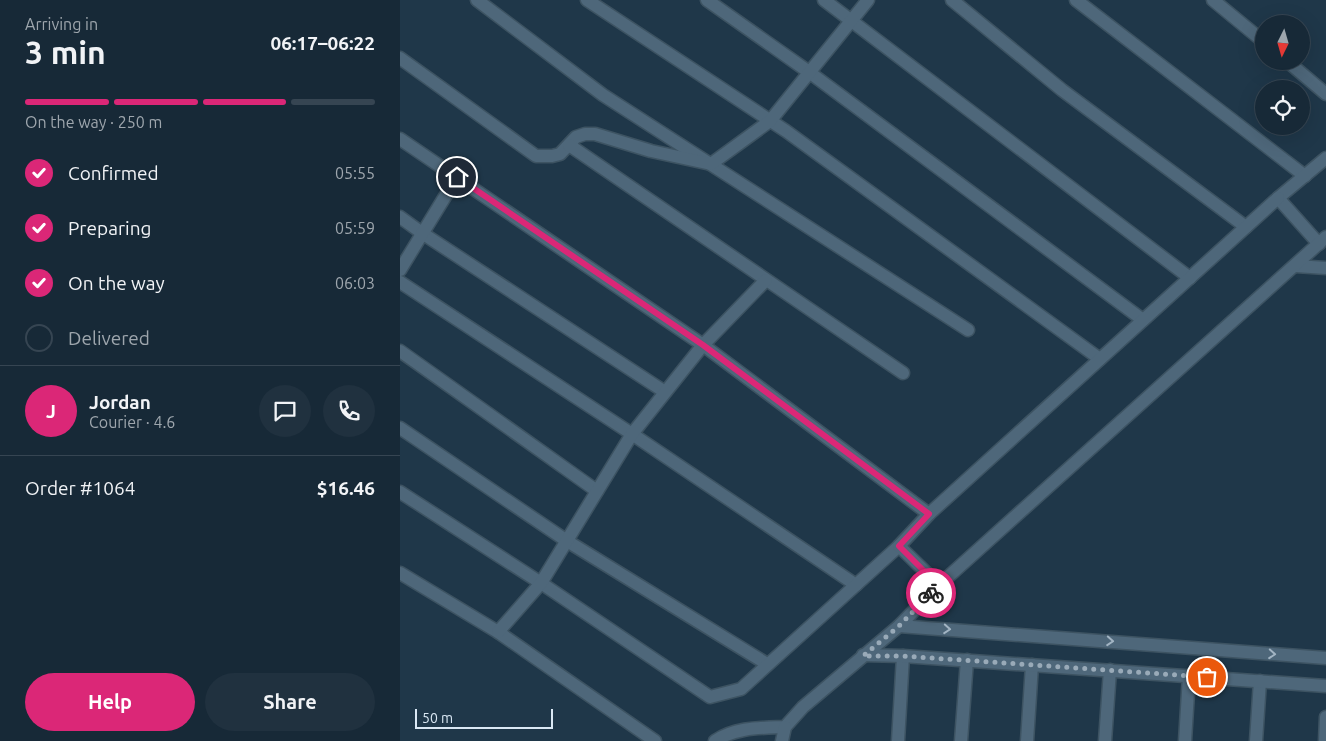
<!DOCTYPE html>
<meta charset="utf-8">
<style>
:root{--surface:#172937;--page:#20313f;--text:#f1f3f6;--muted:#9ea6ad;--line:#364552;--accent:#db2777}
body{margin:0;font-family:Ubuntu,sans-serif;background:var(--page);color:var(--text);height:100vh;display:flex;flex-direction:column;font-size:19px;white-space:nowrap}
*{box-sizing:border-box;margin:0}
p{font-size:16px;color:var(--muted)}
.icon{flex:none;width:28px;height:28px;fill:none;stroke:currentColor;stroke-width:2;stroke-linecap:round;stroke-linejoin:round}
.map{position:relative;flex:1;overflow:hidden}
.panel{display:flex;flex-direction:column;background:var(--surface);width:400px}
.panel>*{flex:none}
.needle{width:32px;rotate:185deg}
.tools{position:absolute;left:855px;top:15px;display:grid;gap:10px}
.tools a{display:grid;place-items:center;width:55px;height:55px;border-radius:50%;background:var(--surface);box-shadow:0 5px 20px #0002,0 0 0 1px var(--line);font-size:25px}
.scale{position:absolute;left:15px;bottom:12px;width:138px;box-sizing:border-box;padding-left:5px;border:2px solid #dae8f4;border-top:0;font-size:14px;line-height:18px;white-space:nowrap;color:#dae8f4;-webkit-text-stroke:4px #1f3749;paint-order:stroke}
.pin{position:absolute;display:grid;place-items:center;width:42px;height:42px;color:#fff;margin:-21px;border:2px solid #fff;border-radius:50%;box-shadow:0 1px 5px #0007}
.courier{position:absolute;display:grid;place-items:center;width:50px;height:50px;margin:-25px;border:4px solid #db2777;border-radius:50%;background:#fff;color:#222;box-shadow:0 1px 6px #0007}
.head em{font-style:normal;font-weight:700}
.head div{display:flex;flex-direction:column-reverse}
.head{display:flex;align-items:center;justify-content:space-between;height:85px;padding:0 25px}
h1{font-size:32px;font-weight:700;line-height:38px}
.bar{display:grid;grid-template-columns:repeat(4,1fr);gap:8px 5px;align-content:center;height:60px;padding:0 25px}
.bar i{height:6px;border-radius:4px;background:var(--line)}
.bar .current{background:var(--accent)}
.bar p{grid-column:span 4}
.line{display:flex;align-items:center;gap:12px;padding:0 25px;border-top:1px solid var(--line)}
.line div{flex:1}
.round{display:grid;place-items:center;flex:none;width:52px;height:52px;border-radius:26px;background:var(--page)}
ol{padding:0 25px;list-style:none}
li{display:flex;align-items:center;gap:15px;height:55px}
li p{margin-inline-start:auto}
li .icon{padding:5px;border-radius:50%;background:var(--accent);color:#fff;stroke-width:4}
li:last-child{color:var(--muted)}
li i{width:28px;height:28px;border:2px solid var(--line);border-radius:50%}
.primary-button{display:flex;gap:10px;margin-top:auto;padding:10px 25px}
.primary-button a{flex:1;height:58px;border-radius:30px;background:var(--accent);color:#fff;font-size:20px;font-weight:700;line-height:58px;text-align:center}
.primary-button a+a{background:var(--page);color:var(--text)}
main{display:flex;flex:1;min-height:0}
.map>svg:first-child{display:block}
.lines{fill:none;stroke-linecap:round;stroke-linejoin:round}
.minor-casing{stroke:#3d5362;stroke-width:15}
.tertiary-casing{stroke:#3d5362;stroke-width:15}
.minor{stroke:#4e677a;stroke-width:12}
.tertiary{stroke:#4e677a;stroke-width:12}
.oneway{stroke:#a2b4c3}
.done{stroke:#99aab8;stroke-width:5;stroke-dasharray:0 9}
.route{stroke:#db2777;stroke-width:6}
</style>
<main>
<section class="panel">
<div class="head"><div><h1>3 min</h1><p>Arriving in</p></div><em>06:17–06:22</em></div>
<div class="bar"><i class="current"></i><i class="current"></i><i class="current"></i><i></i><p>On the way · 250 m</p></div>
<ol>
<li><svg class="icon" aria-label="check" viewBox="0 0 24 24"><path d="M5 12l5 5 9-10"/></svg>Confirmed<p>05:55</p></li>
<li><svg class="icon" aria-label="check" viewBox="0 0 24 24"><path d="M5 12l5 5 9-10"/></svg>Preparing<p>05:59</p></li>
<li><svg class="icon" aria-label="check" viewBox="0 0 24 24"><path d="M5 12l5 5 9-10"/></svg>On the way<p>06:03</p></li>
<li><i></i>Delivered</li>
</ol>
<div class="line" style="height:90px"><b class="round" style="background:var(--accent);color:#fff">J</b><div><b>Jordan</b><p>Courier · 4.6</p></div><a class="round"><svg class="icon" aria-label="chat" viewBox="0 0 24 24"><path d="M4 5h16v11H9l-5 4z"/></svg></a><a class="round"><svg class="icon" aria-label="phone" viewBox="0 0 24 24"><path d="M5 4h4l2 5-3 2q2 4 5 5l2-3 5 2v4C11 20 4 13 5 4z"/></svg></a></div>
<div class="line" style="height:65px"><div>Order #1064</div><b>$16.46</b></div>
<div class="primary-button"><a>Help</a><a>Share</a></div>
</section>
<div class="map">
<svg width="926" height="741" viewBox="0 0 926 741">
<rect width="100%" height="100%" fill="#1f3749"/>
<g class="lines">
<!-- minor casing -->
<g class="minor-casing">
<g id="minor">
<polyline points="77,0 203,95 568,330"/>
<polyline points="187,0 386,131 700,359"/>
<polyline points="307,0 409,72 743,320"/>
<polyline points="424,0 790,278"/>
<polyline points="552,0 662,90 846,227"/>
<polyline points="676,0 905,176"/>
<polyline points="813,0 864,42"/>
<polyline points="0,58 136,156 152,156 160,154 176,137 185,134 195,134 251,151 311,164 370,121 468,0"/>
<polyline points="887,61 926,94"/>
<polyline points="0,139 303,345 529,514"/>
<polyline points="169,145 503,373"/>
<polyline points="0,217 22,233 265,392"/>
<polyline points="919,244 878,198 926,158"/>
<polyline points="896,266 926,268"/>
<polyline points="0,270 57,177"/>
<polyline points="0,282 232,434 456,585"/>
<polyline points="0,351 197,491"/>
<polyline points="0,428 167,541 367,664"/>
<polyline points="0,492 141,583 310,697 341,689 499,546"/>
<polyline points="0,573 98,632 255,741"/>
<polyline points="539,585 499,546 529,514 878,198"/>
<polyline points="98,632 141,583 232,434 303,345 366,280"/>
<polyline points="498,741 503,656"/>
<polyline points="561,741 567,660"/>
<polyline points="627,741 632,665"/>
<polyline points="705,741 710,670"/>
<polyline points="785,741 789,676"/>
<polyline points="856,741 860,681"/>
<polyline points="925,741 926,717"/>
</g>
</g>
<!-- tertiary casing -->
<g class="tertiary-casing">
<g id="tertiary">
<polyline points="499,626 926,658"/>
<polyline points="463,655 503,656 926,686"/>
<path d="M315,741C336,727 360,728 385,727L403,707L499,626L539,585L926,237"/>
<polyline points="382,741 385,727"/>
</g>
</g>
<!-- minor -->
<use href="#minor" class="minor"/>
<!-- tertiary -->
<use href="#tertiary" class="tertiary"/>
</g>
<!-- one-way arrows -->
<defs><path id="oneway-chevron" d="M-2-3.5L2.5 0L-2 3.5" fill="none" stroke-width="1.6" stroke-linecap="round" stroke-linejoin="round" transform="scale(1.25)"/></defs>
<g class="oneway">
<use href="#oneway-chevron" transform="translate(547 629) rotate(4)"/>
<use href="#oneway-chevron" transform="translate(710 641) rotate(4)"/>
<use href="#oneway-chevron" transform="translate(872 654) rotate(4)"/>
</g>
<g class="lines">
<!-- done -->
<polyline class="done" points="531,593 499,626 463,656 503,656 807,677"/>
<!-- route -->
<polyline class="route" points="57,177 303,345 529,514 499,546 538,585 531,593"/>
</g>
</svg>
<div class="tools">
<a><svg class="needle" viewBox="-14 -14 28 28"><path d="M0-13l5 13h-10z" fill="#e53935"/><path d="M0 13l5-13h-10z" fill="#9ea6ad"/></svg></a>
<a><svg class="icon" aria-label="locate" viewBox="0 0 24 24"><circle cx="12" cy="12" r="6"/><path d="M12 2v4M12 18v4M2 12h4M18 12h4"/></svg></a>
</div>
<div class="scale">50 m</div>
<div class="pin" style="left:807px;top:677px;background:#ea580c"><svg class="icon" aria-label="bag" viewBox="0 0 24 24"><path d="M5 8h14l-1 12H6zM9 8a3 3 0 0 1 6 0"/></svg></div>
<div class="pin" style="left:57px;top:177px;background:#1f2937"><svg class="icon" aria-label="home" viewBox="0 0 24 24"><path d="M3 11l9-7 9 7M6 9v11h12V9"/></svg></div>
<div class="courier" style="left:531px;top:593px"><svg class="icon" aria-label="bike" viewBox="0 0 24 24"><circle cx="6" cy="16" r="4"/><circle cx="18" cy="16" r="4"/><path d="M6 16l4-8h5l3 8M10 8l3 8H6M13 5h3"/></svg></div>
</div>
</main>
